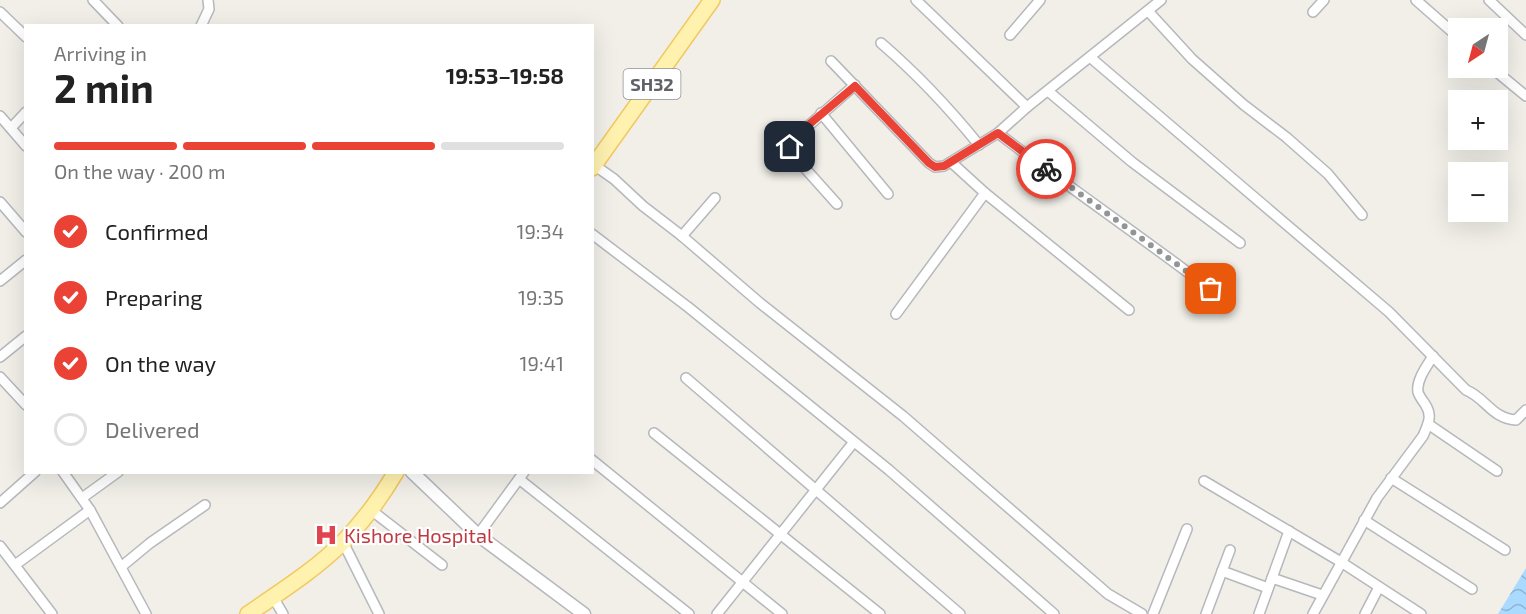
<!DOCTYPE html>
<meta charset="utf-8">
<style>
:root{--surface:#fff;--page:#f6f6f6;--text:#222;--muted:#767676;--line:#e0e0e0;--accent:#ea4335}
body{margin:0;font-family:"Exo 2",sans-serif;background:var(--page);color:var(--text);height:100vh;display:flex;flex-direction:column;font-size:22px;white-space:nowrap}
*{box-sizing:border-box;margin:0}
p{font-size:20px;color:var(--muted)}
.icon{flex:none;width:33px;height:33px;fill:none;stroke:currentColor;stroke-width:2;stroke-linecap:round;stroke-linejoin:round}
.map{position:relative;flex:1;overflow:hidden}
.sheet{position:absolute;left:24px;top:24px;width:570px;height:450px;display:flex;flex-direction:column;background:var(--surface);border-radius:0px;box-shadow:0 6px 24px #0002}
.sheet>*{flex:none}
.needle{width:39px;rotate:216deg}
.buttons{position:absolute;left:1448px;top:18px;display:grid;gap:12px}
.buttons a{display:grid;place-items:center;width:60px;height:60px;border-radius:0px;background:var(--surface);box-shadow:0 6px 24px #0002;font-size:30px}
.pin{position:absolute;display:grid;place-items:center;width:51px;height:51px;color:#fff;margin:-26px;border-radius:12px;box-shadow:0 3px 9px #0006}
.courier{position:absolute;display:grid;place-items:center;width:60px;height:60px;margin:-30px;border:4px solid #ea4335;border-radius:50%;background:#fff;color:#222;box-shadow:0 2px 8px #0007}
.overview em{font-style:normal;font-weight:700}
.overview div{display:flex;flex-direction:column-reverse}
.overview{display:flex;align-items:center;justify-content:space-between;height:102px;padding:0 30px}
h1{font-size:39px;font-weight:700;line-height:45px}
.bar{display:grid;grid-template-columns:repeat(4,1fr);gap:9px 6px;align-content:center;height:72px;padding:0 30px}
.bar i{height:8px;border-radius:4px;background:var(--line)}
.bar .on{background:var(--accent)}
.bar p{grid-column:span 4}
ol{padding:0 30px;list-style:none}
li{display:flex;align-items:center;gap:18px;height:66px}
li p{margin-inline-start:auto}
li .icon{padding:6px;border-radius:50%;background:var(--accent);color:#fff;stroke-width:4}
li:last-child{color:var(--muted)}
li i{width:33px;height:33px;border:3px solid var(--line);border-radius:50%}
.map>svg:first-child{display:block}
.water{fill:url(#water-waves)}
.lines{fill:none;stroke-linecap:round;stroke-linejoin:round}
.minor-casing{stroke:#b5b8bc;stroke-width:12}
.tertiary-casing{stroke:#b5b8bc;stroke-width:15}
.primary-casing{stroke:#f2c960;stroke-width:18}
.minor{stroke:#fff;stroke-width:9}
.tertiary{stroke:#fff;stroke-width:12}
.primary{stroke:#fff2af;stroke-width:15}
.done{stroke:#929495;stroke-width:6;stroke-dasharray:0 10.8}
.route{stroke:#ea4335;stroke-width:8}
.labels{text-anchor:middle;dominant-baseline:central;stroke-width:4.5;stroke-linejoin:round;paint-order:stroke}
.shield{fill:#fff;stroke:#8f9295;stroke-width:1.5}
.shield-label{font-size:18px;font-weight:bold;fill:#5f6368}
.health-label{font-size:20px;fill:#be3a42;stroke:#fff;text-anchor:start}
</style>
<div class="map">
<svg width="1526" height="614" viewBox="0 0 1526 614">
<defs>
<pattern id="water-waves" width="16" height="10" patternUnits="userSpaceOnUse" patternTransform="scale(1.5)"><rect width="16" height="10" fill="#aadaff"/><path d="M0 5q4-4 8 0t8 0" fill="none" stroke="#8eb4d2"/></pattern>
</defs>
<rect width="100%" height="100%" fill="#f1efe8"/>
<!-- water -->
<polygon class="water" points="1526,568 1526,614 1498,614 1523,573"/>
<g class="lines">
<!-- minor casing -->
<g class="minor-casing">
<g id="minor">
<polyline points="93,0 118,26"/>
<polyline points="916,0 1027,107 1161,0"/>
<polyline points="1416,0 1458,37"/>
<polyline points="1489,0 1526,35"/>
<polyline points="1148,11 1192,59 1244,105 1286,137 1328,174 1362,215"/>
<polyline points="0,12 26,37"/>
<polyline points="1313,12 1324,0"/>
<polyline points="201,26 209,9 208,0"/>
<polyline points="1010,35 1040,0"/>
<path d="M881,43C917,74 949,108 979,145"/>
<path d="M1091,58L1389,312L1466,390C1486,398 1491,418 1516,420L1526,410"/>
<polyline points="831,61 929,163 935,167 944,166 998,133 1027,107"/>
<polyline points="1492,68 1526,96"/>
<polyline points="1048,91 1132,162 1240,243"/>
<polyline points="821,113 888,194"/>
<polyline points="0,116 26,146"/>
<polyline points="11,128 26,112"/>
<path d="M998,133C1073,191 1153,244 1228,303"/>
<polyline points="951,162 985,193 1129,310"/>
<polyline points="594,165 614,179 643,206 682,236 760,303 903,416 1108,594 1142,614"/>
<polyline points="0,202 26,232"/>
<polyline points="837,204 794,156 790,147 791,141 855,85"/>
<polyline points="592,234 688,307 889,470 1054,614"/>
<polyline points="682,236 715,198"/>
<polyline points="0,281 26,260"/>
<polyline points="896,314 985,193"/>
<polyline points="0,357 26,336"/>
<polyline points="0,377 26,405"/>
<polyline points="686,378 960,614"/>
<polyline points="1428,424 1497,471"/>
<polyline points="654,433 880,614"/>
<polyline points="592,460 782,614"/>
<polyline points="63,472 90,510 146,614"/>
<polyline points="1391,478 1505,550"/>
<polyline points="519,479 689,614"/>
<polyline points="1204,481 1341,562 1421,614"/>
<polyline points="82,498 118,472"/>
<polyline points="0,503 35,472"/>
<polyline points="371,510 442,565"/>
<polyline points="1364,520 1472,589"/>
<polyline points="478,535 524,472"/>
<polyline points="343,542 379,614"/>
<polyline points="0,546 52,614"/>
<polyline points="15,565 90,510"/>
<polyline points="121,567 150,543 205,505"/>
<polyline points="1222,571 1268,588"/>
<polyline points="1272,578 1322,595"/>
<polyline points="273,597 283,614"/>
<polyline points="717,614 853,443"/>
<polyline points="1153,614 1187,529"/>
<polyline points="1206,614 1230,550"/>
<polyline points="1259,614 1289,531"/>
<path d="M1313,614L1377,498L1423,436C1428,424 1433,416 1425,404C1423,401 1419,396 1418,392C1416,380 1427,366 1433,356"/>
<polyline points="1365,614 1379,587"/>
</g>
</g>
<!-- tertiary casing -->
<g class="tertiary-casing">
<polyline id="tertiary" points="412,472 478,535 584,614"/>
</g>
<!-- primary casing -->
<g class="primary-casing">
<g id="primary">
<polyline points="592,168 712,0"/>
<path d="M248,614C280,592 315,570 343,542C364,521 381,497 396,472"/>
</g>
</g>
<!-- minor -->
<use href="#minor" class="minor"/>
<!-- tertiary -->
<use href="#tertiary" class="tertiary"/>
<!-- primary -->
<use href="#primary" class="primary"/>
</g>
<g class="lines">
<!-- done -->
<polyline class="done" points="1046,169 1211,289"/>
<!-- route -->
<polyline class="route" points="790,147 794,137 855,86 929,163 935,167 944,166 998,133 1046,169"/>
</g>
<!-- icons -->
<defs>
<g id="hospital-bare" transform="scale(1.8)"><path d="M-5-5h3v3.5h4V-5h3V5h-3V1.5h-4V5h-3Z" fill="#e0444e" stroke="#fff" stroke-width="2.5" paint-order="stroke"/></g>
</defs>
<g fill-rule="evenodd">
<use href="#hospital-bare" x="326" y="535"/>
</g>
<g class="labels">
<!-- shield labels -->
<rect class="shield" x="623.5" y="69" width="57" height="30" rx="4.5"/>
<g class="shield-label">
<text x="652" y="84">SH32</text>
</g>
<!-- health labels -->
<g class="health-label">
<text x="344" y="535">Kishore Hospital</text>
</g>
</g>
</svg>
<div class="buttons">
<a><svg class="needle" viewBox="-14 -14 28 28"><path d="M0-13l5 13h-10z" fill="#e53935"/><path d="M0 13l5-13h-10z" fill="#767676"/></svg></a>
<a>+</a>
<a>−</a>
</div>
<div class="pin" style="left:1211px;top:289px;background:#ea580c"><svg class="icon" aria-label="bag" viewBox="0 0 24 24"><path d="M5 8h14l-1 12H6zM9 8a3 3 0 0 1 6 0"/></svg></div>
<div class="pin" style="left:790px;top:147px;background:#1f2937"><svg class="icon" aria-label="home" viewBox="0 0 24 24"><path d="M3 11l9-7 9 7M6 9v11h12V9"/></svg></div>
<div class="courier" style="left:1046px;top:169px"><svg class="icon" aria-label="bike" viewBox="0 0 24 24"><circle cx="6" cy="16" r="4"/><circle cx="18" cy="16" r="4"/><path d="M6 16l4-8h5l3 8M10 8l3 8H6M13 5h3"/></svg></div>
<section class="sheet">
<div class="overview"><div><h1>2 min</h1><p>Arriving in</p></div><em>19:53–19:58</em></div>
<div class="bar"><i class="on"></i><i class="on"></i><i class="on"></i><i></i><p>On the way · 200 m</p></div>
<ol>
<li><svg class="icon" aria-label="check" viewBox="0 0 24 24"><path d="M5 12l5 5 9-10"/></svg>Confirmed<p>19:34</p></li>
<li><svg class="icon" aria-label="check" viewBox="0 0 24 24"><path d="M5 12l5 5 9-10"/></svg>Preparing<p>19:35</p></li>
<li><svg class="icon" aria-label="check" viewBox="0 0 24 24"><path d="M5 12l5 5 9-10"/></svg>On the way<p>19:41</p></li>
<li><i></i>Delivered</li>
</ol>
</section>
</div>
